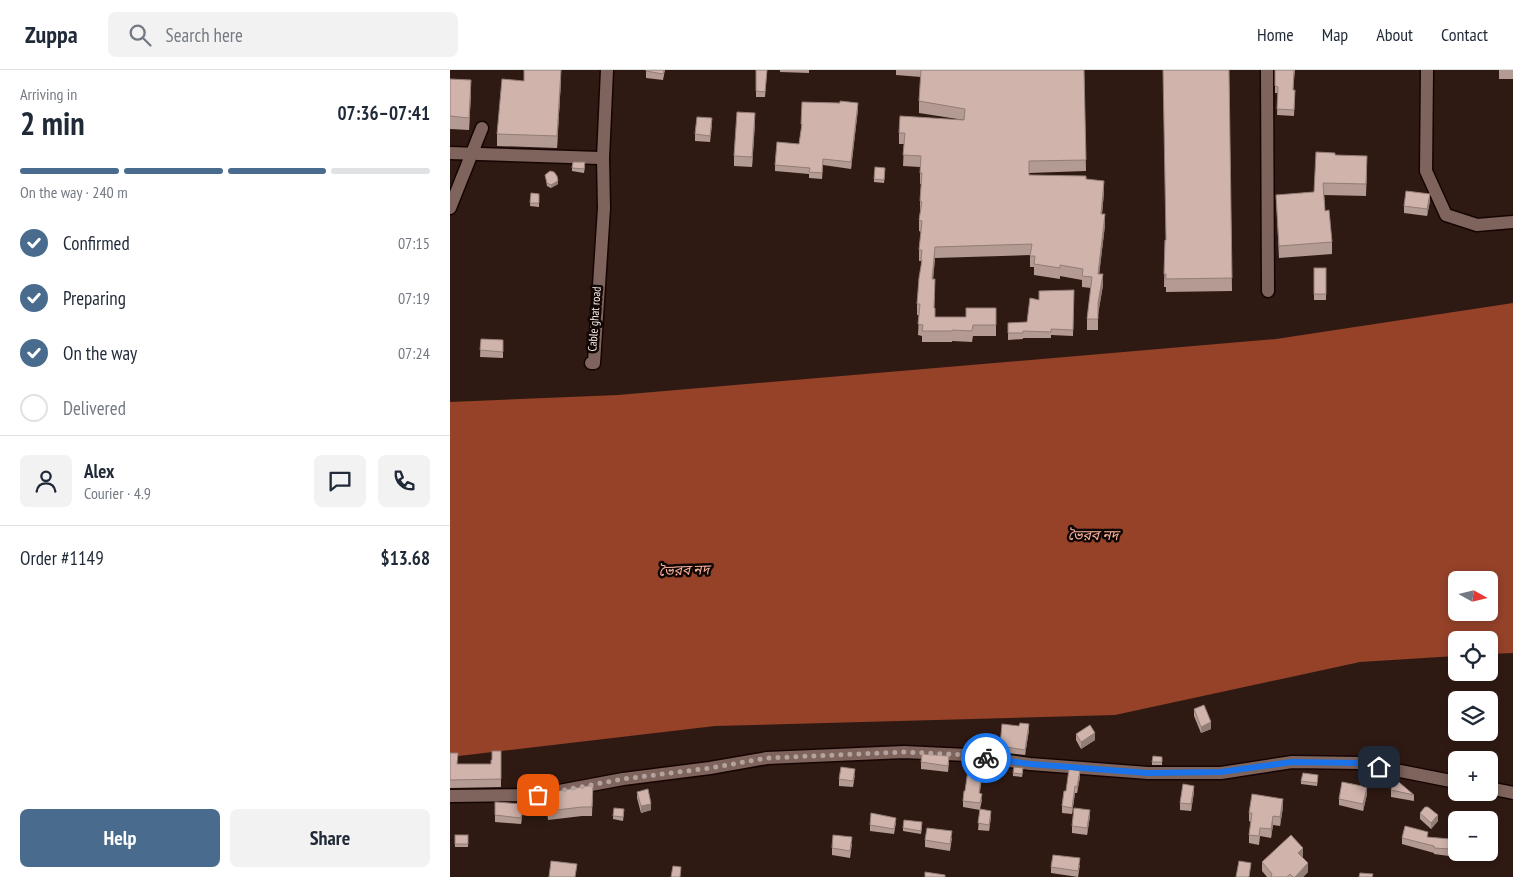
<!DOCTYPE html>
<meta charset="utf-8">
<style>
:root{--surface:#fff;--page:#f2f2f3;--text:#1f2937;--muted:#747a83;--line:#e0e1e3;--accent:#496c8e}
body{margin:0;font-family:"PT Sans Narrow","Noto Sans Bengali",sans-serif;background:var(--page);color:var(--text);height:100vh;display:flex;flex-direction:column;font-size:19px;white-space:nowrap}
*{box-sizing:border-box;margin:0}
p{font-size:16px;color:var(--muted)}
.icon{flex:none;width:28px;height:28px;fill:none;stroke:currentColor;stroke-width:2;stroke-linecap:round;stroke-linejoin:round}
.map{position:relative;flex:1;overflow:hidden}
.details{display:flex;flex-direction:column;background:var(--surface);width:450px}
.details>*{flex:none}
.needle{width:32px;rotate:98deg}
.buttons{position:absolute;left:998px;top:501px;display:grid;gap:10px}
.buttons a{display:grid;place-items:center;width:50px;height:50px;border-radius:8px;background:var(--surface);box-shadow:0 2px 8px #0003;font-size:25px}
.pin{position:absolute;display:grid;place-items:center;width:42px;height:42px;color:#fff;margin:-21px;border-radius:10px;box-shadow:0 2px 8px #0006}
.courier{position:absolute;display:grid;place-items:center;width:50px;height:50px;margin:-25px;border:4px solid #1a73e8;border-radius:50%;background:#fff;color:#222;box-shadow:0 1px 6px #0007}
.head em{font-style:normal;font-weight:700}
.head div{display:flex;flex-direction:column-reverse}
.head{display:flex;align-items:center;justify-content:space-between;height:85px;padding:0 20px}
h1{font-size:32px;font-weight:700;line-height:38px}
.bar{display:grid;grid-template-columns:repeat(4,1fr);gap:8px 5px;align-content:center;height:60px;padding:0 20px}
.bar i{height:6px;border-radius:4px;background:var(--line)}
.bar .current{background:var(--accent)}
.bar p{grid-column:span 4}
.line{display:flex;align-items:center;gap:12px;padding:0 20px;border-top:1px solid var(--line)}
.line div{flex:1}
.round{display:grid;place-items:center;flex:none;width:52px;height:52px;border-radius:8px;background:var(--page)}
ol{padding:0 20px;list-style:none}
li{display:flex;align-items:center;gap:15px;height:55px}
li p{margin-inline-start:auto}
li .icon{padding:5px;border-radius:50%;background:var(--accent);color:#fff;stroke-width:4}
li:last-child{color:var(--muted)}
li i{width:28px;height:28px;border:2px solid var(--line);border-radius:50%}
.action{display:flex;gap:10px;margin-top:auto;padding:10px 20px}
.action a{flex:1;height:58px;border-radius:8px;background:var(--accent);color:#fff;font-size:20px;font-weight:700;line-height:58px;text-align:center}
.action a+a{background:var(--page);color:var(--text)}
header{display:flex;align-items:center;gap:30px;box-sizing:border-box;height:70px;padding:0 25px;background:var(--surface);border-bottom:1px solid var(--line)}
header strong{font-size:24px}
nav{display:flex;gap:28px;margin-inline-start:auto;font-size:18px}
.search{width:350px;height:45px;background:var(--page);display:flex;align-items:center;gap:12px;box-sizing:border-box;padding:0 18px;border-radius:8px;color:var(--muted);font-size:19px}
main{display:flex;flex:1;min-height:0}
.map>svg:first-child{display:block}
.water{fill:#954229;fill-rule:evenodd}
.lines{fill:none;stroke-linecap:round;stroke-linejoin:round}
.minor-casing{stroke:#160402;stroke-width:15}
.minor{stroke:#7e645c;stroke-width:12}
.wall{fill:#b39a92}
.shaded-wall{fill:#927d77}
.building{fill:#d0b3aa;stroke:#927d77}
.done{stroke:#b4a29d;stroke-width:5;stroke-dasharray:0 9}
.route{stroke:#1a73e8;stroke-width:6}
.labels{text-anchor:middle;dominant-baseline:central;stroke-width:5;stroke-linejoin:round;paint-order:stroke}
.street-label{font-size:12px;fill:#fbebe7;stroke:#100705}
.water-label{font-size:14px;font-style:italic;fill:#fab29d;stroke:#100705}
</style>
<header>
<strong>Zuppa</strong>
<div class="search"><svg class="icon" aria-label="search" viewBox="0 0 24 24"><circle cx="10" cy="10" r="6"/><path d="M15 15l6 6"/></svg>Search here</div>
<nav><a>Home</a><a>Map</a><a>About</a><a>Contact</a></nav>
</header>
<main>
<section class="details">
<div class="head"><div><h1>2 min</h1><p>Arriving in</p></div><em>07:36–07:41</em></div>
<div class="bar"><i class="current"></i><i class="current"></i><i class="current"></i><i></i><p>On the way · 240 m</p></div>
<ol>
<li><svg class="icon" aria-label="check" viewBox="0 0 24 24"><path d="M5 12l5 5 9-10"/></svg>Confirmed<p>07:15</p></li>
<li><svg class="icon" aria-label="check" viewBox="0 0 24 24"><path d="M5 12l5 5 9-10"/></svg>Preparing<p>07:19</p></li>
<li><svg class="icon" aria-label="check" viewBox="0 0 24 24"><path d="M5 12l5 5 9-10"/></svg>On the way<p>07:24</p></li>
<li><i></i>Delivered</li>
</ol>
<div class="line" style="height:90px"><a class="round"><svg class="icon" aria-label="person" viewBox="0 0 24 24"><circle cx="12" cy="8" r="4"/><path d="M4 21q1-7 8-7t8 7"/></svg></a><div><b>Alex</b><p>Courier · 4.9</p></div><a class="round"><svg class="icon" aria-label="chat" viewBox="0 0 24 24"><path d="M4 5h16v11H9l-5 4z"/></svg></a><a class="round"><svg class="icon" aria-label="phone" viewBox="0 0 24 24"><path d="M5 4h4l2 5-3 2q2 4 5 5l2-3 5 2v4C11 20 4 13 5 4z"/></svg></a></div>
<div class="line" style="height:65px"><div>Order #1149</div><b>$13.68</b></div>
<div class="action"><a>Help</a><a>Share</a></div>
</section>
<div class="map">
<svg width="1063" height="807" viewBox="0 0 1063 807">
<rect width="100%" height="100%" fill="#2f1a13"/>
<!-- water -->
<path class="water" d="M1063,233V583L1039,584V570H1006V586L910,592L665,645L265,656L0,687V332L168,325L826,269ZM1006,510H1039V542H1006Z"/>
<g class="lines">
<!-- minor casing -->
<g class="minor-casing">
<g id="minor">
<polyline points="817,0 818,221"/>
<polyline points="977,0 976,101 996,145 1027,155 1063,152"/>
<polyline points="0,83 150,88"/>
<polyline points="0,138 32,58"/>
<polyline points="141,293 144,293 154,138 153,88 157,0"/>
<polyline points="1039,718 1063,723"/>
<polyline points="0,726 88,725 173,709 260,698 317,688 454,682 517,685 580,694 698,703 771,703 842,692 910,693 1006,712"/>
</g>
</g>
<!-- minor -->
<use href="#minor" class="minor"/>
</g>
<!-- wall -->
<g class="wall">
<polygon points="196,0 215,0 213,10 196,8"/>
<polygon points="306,0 317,0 315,27 306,27"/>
<polygon points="330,0 359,0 359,3 330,2"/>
<polygon points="446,0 634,0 636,101 579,103 579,105 636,109 654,122 652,144 655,155 649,204 653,215 648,244 648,260 637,260 637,249 641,218 632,217 632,210 610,206 610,209 584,205 584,197 580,197 580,185 485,188 483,209 485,220 484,238 485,247 516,247 546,238 546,266 523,266 522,272 502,271 502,272 472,272 472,266 468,265 469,245 467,245 467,234 471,198 471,191 469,191 469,180 471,162 469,161 469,150 470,143 470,131 471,114 470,114 470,97 453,96 454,74 449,74 449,63 514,50 469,43 469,31 471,7 446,5"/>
<polygon points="779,0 782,221 716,222 716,217 714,217 715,170 716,170"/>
<polygon points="825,0 845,0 843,20 845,20 844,46 827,45 828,23 825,23"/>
<rect x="1049" y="0" width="14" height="9"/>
<polygon points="0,9 21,23 19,60 0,59"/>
<polygon points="111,10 107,78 47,76 47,64 74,11"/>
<polygon points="408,39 401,99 373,95 372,109 359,108 359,104 325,101 325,95 349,74 351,60 351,54"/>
<polygon points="305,53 302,97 284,96 284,86"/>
<polygon points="262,55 260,72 245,71 245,64"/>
<polygon points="885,85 917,98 916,126 874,125 875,141 882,172 882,184 829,188 826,125 864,122"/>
<polygon points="135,96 134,103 122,101 122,98"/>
<polygon points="435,101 434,113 424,112 424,109"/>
<polygon points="95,105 108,114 101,118 97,116"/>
<polygon points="81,123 89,124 89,137 80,136"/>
<polygon points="980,131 977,146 954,143 954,136"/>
<rect x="864" y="198" width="12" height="32"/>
<polygon points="624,220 623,266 601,265 601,268 573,268 573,269 558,270 558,253 577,252 589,230"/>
<polygon points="31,269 53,270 53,288 30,287"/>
<polygon points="744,639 761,659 751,663 744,646"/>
<polygon points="569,656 579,660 575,685 550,682 550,676"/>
<polygon points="626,664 645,670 631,679 626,670"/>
<polygon points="51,681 51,717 0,718 0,683 8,694 41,694 42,690"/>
<polygon points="712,691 712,695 702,695 702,692"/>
<polygon points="471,692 499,692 498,702 471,699"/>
<polygon points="573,701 572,707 563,706 563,703"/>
<polygon points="405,705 403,717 389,716 389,709"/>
<polygon points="630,707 627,723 625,723 622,744 612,743 612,736 616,721"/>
<polygon points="532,708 529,723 532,730 530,739 541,747 539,761 528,760 530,740 513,737 513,731 515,721"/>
<polygon points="868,708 867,716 851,714 851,711"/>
<polygon points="143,715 142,746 132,746 98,750 96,732 96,723"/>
<polygon points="941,720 964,725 964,731 941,727"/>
<polygon points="187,722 201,740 191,743 187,728"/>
<polygon points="744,722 741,741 730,740 730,733"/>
<polygon points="917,724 913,741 889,735 889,729"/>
<polygon points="45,732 73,740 71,754 45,752"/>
<polygon points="833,737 830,756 823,755 821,768 810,766 809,775 799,773 799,765 801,752 799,751 799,743"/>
<polygon points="174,743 173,751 163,749 163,746"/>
<polygon points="970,743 988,751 981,759 970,749"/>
<polygon points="640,746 637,765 622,763 622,756"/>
<polygon points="446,753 444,764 420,761 420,755"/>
<polygon points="472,756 471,764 453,761 453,758"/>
<rect x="5" y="765" width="13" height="12"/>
<polygon points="978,767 1000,776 999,786 984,784 984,783 952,774 952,768"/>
<polygon points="502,768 500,781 475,777 475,770"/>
<polygon points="402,774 400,788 382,785 382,778"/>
<polygon points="853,786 852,788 858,802 853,807 817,807 812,801 812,792"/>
<polygon points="630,795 628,807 601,803 601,797"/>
</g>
<!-- shaded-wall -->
<g class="shaded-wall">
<polygon points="111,0 111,10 107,78 107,66"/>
<polygon points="21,10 21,23 19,60 19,48"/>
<polygon points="408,33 408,39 401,99 401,92"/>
<polygon points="305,43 305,53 302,97 302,87"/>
<polygon points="108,111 108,114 101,118 101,115"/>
<polygon points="654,111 654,122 651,155 651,144"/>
<polygon points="980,124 980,131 977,146 977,139"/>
<polygon points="655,144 655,155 648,215 648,204"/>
<polygon points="485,177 485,188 482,220 482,209"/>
<polygon points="653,204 653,215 648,245 648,233"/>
<polygon points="761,652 761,659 751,663 751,657"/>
<polygon points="579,654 579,660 575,685 575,680"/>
<polygon points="645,663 645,670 631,679 631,672"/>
<polygon points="630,701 630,707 627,723 627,717"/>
<polygon points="532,702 532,708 529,730 529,723"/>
<polygon points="625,716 625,723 622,744 622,738"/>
<polygon points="744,716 744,722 741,741 741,734"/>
<polygon points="917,717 917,724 913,741 913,734"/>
<polygon points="833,729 833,737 830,756 830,747"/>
<polygon points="73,734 73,740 71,754 71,748"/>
<polygon points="201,734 201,740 191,743 191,736"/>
<polygon points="640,740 640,746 637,765 637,758"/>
<polygon points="541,741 541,747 539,761 539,755"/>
<polygon points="988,745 988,751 981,759 981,753"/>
<polygon points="823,746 823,755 821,768 821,759"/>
<polygon points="853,778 853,786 848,792 848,783"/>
<polygon points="858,793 858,802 853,807 845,807"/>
</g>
<!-- building -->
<g class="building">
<polygon points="74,0 111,0 107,66 47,64 52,9 74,11"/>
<polygon points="196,0 214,0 213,4 196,1"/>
<polygon points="306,0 317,0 315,22 306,21"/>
<polygon points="471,0 634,0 636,90 579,91 579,105 636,106 636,109 654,111 651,144 655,144 648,204 653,204 648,233 648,249 637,249 642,207 632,206 633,199 610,195 610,198 584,194 585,186 580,186 582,174 485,177 482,209 485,209 484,238 485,238 485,247 516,247 516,238 546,238 546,255 523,255 522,261 502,260 502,261 472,261 473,255 468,254 470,234 467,234 469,208 472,190 471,190 472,180 469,180 472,151 469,150 472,132 470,131 472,103 470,103 471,86 453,85 455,63 449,63 450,46 514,50 515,39 469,31"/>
<polygon points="713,0 779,0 782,208 716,209 716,204 714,204 715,170 716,170"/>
<polygon points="825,0 844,0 843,20 845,20 844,40 827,39 828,17 825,16"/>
<polygon points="0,9 21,10 19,48 0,46"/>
<polygon points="390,31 408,33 401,92 373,89 372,103 359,102 360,98 325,95 327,72 349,74 352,54 351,54 352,32 390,33"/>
<polygon points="287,42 305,43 302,87 284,86"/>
<polygon points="247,47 262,48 260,66 245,64"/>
<polygon points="866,82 885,83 885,85 917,86 916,114 873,113 875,141 879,140 882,172 829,176 826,125 864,122"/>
<polygon points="123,92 135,92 134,99 122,98"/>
<polygon points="425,97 435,98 434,110 424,109"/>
<polygon points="100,101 104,102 107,106 108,111 101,115 97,113 95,105"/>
<polygon points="956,121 980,124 977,139 954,136"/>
<polygon points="81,123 89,124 89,133 80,133"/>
<rect x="864" y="198" width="12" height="26"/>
<polygon points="624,220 623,260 601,259 601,262 573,261 573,263 558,263 558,253 577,252 580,228 589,230 589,221"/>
<polygon points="31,269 53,270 53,282 30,280"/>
<polygon points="754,635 761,652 751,657 744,639"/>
<polygon points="570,653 579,654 575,680 550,676 552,654 569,656"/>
<polygon points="640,655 645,663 631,672 626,664"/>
<polygon points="42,681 51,681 51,709 0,710 0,683 8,683 7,694 41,694 41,690 42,690"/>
<polygon points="472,684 499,686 498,696 471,692"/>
<polygon points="703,686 712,687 712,692 702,692"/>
<polygon points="391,697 405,699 403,711 389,709"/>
<polygon points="564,697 573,698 572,704 563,703"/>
<polygon points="619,699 630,701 627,717 625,716 622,738 612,736 614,721 616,721"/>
<polygon points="518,700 532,702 529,723 532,724 530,733 513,731 514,721 515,721"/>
<polygon points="853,703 868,705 867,713 851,711"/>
<polygon points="944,708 964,725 941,720"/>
<polygon points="892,712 917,717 913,734 889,729"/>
<polygon points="733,714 744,716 741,734 730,733"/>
<polygon points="143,715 142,737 132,737 98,741 96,723"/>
<polygon points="198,719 201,734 191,736 187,722"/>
<polygon points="802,724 833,729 830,747 823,746 821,759 810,758 809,766 799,765 802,743 799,743"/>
<polygon points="45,732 73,734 71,748 45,745"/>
<polygon points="975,737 978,737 988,745 981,753 970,743"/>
<polygon points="164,738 174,739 173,747 163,746"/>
<polygon points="624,738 640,740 637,758 622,756"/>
<polygon points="530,739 541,741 539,755 528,753"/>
<polygon points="421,743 446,748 444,759 420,755"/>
<polygon points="454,750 472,752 471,761 453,758"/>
<polygon points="955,756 978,762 977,767 1000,769 999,779 984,778 984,776 952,768"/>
<polygon points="477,758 502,761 500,774 475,770"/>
<rect x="5" y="765" width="13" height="9"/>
<polygon points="383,765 402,767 400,781 382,778"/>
<polygon points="841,765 853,778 848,783 858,793 845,807 843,807 840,804 837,807 821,807 822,804 812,792"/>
<polygon points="603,785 630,788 628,801 601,797"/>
<polygon points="101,791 127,794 125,807 99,807"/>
<polygon points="789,791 801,793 799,807 786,807"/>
<polygon points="223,796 231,797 230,807 221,807"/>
<polygon points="475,802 495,805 495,807 475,807"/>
<polygon points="910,803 923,804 922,807 909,807"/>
</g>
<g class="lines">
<!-- done -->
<polyline class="done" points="88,725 173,709 260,698 317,688 454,682 518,685 536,688"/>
<!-- route -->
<polyline class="route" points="536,688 580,694 698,703 771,702 842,692 910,693 929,697"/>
</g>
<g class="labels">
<!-- street labels -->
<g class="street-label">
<text transform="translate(144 249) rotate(-86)">Cable ghat road</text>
</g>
<!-- water labels -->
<g class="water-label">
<text x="643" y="465">ভৈরব নদ</text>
<text transform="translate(234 500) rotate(-2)">ভৈরব নদ</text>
</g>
</g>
</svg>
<div class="buttons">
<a><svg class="needle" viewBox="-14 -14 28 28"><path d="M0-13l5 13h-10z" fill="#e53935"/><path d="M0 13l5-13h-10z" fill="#747a83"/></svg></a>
<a><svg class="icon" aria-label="locate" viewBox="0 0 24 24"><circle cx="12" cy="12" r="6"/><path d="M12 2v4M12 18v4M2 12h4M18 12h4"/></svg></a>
<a><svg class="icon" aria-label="layers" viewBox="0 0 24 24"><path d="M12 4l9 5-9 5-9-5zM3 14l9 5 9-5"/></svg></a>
<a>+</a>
<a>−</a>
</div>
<div class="pin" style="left:88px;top:725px;background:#ea580c"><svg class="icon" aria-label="bag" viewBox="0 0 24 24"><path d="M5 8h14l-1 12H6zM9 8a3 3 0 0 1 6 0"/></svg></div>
<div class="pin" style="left:929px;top:697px;background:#1f2937"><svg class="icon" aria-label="home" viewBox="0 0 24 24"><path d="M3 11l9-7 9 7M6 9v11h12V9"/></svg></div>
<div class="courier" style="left:536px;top:688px"><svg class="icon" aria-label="bike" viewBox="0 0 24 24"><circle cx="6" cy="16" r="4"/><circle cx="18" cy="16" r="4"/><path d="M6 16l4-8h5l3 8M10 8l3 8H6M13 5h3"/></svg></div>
</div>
</main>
